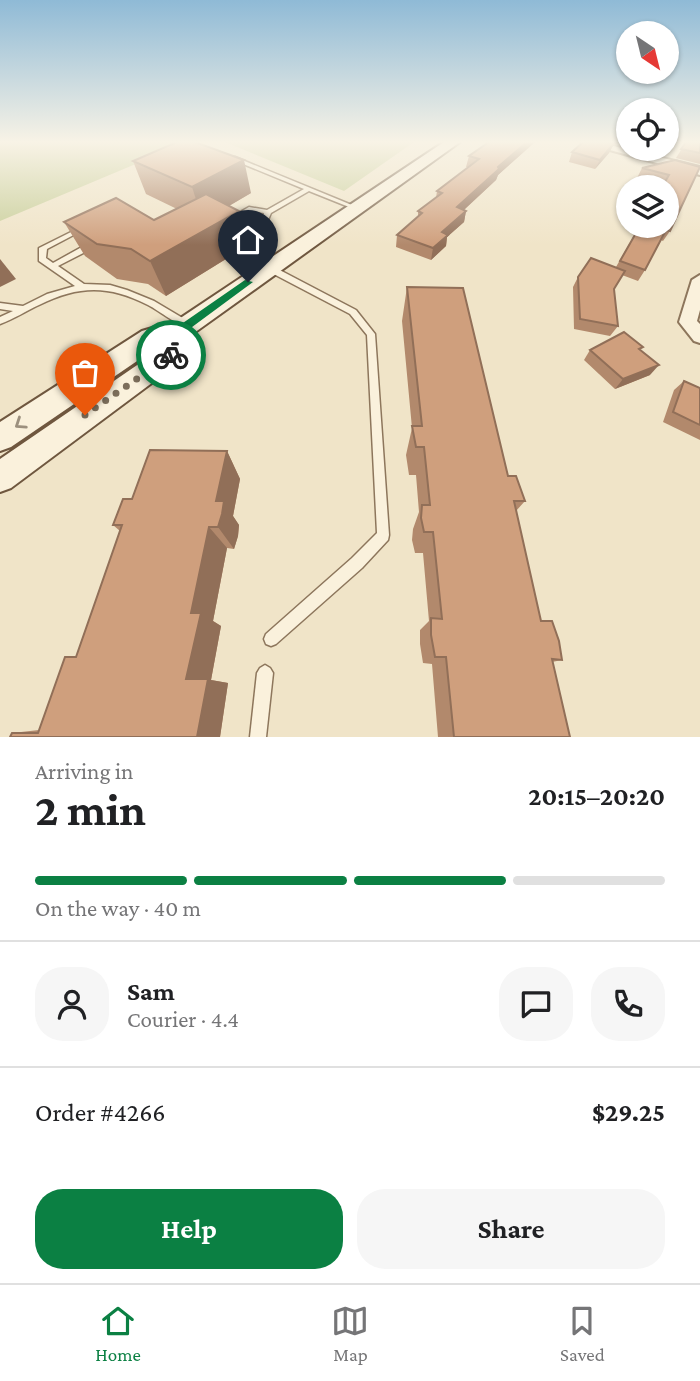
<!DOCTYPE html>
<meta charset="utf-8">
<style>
:root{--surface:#fff;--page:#f6f6f6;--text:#202124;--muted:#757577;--line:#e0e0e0;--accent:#0b8043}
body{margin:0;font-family:"Crimson Pro",serif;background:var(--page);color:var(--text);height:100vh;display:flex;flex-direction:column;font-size:26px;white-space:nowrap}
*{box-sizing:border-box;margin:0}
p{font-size:23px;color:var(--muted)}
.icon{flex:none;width:38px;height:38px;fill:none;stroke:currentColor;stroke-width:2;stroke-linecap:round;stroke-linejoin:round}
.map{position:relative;height:737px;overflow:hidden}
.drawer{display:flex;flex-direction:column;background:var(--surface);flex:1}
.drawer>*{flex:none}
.needle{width:46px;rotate:145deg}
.tools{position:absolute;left:616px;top:21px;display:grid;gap:14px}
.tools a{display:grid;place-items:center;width:63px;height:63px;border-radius:50%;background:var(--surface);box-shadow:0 2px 5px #0004;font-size:35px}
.pin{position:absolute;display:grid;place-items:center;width:60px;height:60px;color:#fff;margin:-72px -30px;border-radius:50% 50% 50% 0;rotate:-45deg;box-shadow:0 0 7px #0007}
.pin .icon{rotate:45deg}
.courier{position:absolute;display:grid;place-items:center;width:70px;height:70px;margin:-35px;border:5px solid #0b8043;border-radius:50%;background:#fff;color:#222;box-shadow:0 2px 9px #0007}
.summary em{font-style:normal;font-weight:700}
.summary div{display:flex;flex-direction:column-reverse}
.summary{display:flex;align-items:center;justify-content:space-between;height:119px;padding:0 35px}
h1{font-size:46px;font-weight:700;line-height:52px}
.bar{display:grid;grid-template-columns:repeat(4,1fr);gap:10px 7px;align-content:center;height:84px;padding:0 35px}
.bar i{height:9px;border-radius:5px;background:var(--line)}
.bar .selected{background:var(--accent)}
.bar p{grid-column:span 4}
.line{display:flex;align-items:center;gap:18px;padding:0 35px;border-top:2px solid var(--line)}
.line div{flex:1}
.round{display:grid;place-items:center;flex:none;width:74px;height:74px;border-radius:28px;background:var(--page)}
.action{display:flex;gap:14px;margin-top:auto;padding:14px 35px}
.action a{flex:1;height:80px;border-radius:28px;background:var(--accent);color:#fff;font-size:28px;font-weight:700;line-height:80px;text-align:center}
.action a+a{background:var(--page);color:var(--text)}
.tabs{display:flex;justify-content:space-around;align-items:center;height:98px;border-top:2px solid var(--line);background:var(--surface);font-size:19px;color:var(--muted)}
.tabs a{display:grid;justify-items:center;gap:4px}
.tabs .selected{color:var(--accent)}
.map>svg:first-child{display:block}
.green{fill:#c9cf9b}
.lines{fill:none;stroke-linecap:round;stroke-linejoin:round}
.lane-casing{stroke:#8d765c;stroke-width:3}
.street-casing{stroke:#8d765c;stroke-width:4}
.secondary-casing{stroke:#6f573f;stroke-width:4}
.lane{fill:#faf1dc;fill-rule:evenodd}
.street{fill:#faf1dc;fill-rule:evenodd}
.secondary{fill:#faf1dc;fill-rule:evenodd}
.wall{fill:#b2896c}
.shaded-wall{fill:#916f58}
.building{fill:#cf9f7d;stroke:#916f58;stroke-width:2}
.oneway{stroke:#9c907e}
.route{fill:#0b8043}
.done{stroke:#7c6e5b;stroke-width:7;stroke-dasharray:0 12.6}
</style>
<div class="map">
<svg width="700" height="737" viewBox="0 0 700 737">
<rect width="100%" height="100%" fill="#f0e4c8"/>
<!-- green -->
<g class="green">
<polygon points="0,142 188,142 0,221"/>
<polygon points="225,142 414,142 344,191"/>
</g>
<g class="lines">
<!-- lane casing -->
<g class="lane-casing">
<g id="lane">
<path d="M231,157H235L359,208L354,209L309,191L271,213L268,220L253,225L239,222L235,215L249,207L267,210L304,189L231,159ZM250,211L264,213L263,218L253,221L244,219L242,216Z"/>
<path d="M83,226L85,227V229L47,249L46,258L53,263L89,243H95V247L58,266L84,284L110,285L127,290L154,301L191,323L192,325L191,327C180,328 160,311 148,305C109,285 79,285 39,305C26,311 14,319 0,324V317L13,311L0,309V303L23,306L47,294L75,286L39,261V248Z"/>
<polygon points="266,266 272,266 356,310 375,334 389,535 388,540 362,568 276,644 271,646 266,644 264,639 266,634 352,558 377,533 367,335 350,314 266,270"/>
<polygon points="265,665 270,668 273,673 266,737 250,737 257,673 260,668"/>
</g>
</g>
<!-- street casing -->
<g class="street-casing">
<g id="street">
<polygon points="581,142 597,142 700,167 700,175"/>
<polygon points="700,275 700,310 697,321 700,324 700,343 694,341 679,322 692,280"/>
</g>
</g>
<!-- secondary casing -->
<g class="secondary-casing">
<polygon id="secondary" points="444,142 460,142 194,333 180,362 11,488 0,492 0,459 162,348 165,342 11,447 0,451 0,422 142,331 176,321"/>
</g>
<!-- lane -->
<use href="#lane" class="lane"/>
<!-- street -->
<use href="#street" class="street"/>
<!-- secondary -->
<use href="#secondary" class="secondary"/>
</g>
<!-- wall -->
<g class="wall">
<polygon points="489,142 535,142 498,175 496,180 464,210 466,211 464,222 447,237 446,246 431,260 396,247 397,235 418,217 418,211 436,198 437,191 469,167 466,167 469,156"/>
<polygon points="583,142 619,142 617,144 614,144 609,153 595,169 569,162 572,152"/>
<polygon points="684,142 700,142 700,164 676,158 686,142"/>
<polygon points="675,160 670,231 663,241 661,240 645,270 638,281 622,275 614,289 618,326 610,336 574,329 573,287 578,277 616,267 663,185 637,178 642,168"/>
<polygon points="133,161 251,193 229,206 239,211 247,246 166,296 148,284 117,279 85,256 64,222 154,220 177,209 146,194"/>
<polygon points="407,287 508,476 525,501 516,511 541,621 562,660 552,662 570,737 438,737 432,664 423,663 420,644 420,630 429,621 423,553 415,553 412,540 413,529 419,512 416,475 409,475 406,455 412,428 402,321"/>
<polygon points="590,350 641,350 650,375 615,389 584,360"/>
<polygon points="684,381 700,388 700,440 663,422 674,390"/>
<polygon points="227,451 240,479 233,516 239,525 238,536 234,549 227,548 213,621 221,626 211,680 228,683 220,737 10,737 12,733 39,730 76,657 120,531 113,525 132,499"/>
</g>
<!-- shaded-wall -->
<g class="shaded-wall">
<polygon points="527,142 535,142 498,175 496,180 455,218 457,207 498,167"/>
<polygon points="614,143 609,153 595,169 600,160"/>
<polygon points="244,160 251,193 203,221 192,187"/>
<polygon points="239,211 247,246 166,296 150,261"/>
<polygon points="466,211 464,222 447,237 446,246 431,260 433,248 442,232"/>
<polygon points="0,259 16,279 0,287"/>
<polygon points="659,365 650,375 615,389 623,379"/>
<polygon points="227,451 240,479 233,516 239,525 238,536 234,549 218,527 216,501"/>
<polygon points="209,527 227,548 213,621 221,626 211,680 228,683 220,737 197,737 186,679 191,613"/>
</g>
<!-- building -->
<g class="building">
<polygon points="177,142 195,142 244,160 192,187 133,161"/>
<polygon points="489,142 527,142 498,167 499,169 457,207 466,211 442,232 448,235 433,248 397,235 422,213 418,211 442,193 437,191 479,159 469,156"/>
<polygon points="583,142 607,142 614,143 600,160 572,152"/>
<polygon points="686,142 700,142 700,153 681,149"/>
<polygon points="675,160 700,167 670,231 666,230 645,270 620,261 640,226 667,226 667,187 662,187 669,175 642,168"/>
<polygon points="206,194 239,211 150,261 131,249 97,244 64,222 116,198 154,220"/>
<polygon points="591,258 625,271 614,289 618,326 580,319 578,277"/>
<polygon points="407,287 463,288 508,476 516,476 525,501 514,501 541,621 552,621 559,641 562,660 552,659 570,737 454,737 446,657 435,657 431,635 431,618 442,619 433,532 424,532 421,518 422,505 430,505 424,447 416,447 412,426 422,426"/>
<polygon points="624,332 643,347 639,349 659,365 623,379 590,350"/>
<polygon points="684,381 700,388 700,425 673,412"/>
<polygon points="150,450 227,451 216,501 224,501 222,514 218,527 209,527 191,613 201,613 186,679 208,679 197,737 10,737 12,733 38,733 65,657 76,657 122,525 113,525 123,499 132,499"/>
</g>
<!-- one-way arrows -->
<defs><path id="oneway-chevron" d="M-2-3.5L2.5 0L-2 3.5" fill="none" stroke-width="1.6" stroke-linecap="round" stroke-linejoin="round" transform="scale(1.75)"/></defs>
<use class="oneway" href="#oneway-chevron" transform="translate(20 424) rotate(146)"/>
<!-- sky -->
<linearGradient id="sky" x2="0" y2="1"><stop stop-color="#8fbad6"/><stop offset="0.58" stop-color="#f8f3e6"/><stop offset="1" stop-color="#f8f3e6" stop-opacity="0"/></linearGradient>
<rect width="700" height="245" fill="url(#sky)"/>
<!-- route -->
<polygon class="route" points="245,280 253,282 188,330 174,358 167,358 165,355 180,325"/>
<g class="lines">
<!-- done -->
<polyline class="done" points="85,415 171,355"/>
</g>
</svg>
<div class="tools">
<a><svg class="needle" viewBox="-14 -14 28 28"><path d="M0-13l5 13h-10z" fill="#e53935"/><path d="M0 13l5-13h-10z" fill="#757577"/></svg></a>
<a><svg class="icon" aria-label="locate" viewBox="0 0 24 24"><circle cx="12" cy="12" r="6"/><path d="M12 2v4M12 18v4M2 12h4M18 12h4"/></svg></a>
<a><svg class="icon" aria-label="layers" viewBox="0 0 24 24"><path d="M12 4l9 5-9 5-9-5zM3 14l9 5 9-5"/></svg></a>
</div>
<div class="pin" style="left:85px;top:415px;background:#ea580c"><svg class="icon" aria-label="bag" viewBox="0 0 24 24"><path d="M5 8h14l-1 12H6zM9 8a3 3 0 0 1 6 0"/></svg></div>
<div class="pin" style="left:248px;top:282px;background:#1f2937"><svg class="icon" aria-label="home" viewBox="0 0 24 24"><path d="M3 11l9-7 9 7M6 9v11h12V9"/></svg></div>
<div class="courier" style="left:171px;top:355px"><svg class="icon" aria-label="bike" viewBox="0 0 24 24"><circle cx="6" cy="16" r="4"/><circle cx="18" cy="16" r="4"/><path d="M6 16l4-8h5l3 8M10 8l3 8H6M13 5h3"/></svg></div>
</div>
<section class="drawer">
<div class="summary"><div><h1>2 min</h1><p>Arriving in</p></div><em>20:15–20:20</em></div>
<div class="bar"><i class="selected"></i><i class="selected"></i><i class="selected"></i><i></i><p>On the way · 40 m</p></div>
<div class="line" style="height:126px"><a class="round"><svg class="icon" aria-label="person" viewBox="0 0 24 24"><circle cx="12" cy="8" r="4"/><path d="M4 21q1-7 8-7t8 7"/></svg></a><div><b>Sam</b><p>Courier · 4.4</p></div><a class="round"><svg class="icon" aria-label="chat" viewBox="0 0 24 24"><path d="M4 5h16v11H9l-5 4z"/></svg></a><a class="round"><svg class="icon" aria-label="phone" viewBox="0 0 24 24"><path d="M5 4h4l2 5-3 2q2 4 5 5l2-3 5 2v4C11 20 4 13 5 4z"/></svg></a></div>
<div class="line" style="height:91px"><div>Order #4266</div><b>$29.25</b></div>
<div class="action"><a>Help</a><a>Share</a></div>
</section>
<nav class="tabs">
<a class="selected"><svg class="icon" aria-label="home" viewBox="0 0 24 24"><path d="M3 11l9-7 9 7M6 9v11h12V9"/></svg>Home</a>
<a><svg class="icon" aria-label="map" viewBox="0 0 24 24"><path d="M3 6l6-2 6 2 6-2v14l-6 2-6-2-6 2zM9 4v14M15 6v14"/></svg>Map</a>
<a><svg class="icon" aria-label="saved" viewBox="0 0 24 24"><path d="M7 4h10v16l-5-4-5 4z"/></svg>Saved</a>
</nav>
